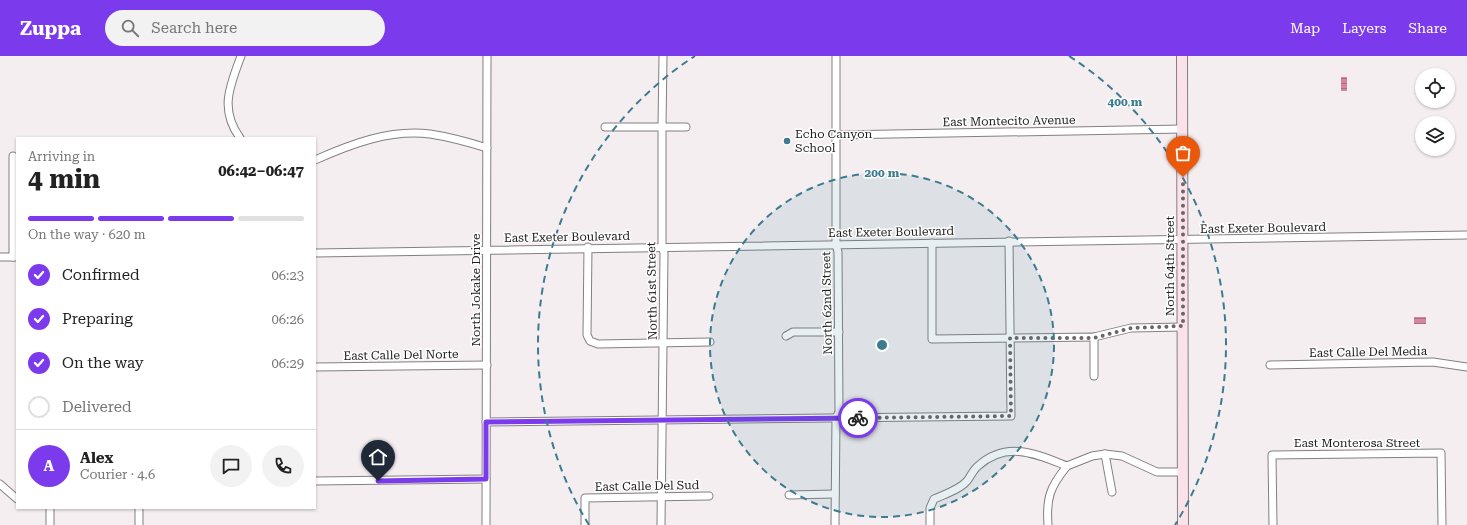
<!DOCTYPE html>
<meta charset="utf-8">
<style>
:root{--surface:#fff;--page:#f2f2f2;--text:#222;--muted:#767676;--line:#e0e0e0;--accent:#7c3aed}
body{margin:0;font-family:"Roboto Serif",serif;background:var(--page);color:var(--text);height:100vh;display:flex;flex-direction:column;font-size:15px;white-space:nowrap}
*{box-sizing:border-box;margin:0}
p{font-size:13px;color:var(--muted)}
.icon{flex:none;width:22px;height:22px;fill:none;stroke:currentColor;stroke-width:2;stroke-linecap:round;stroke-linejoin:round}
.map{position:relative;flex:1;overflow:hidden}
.panel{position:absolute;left:16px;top:81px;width:300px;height:372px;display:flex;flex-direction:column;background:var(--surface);border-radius:0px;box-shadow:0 1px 3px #0004}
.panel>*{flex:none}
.controls{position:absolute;left:1415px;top:12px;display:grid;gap:8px}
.controls a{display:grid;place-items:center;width:40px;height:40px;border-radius:50%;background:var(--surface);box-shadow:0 1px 3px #0004;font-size:20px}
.pin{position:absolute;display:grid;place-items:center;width:34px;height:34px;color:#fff;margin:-41px -17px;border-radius:50% 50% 50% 0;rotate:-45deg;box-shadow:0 0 4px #0007}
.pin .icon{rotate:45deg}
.courier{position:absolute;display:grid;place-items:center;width:40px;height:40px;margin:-20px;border:3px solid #7c3aed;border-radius:50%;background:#fff;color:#222;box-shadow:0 1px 5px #0007}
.overview em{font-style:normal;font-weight:700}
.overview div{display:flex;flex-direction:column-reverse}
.overview{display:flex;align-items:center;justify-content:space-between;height:68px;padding:0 12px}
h1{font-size:26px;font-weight:700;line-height:30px}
.bar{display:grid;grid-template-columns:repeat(4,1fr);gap:6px 4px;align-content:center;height:48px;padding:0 12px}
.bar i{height:5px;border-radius:3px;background:var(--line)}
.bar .active{background:var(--accent)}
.bar p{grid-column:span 4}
.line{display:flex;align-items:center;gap:10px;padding:0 12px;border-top:1px solid var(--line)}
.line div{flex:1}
.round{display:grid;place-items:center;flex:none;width:42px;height:42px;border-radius:21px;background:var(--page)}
ol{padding:0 12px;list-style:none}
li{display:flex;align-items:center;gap:12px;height:44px}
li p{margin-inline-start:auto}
li .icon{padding:4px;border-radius:50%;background:var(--accent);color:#fff;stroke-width:4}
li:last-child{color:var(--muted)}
li i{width:22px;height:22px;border:2px solid var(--line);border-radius:50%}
header{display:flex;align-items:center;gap:24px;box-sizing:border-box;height:56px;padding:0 20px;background:var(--accent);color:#fff}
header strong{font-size:19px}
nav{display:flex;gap:22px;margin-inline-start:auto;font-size:14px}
.search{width:280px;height:36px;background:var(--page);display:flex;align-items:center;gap:10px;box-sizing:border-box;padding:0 14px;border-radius:22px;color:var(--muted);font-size:15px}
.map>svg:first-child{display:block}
.water{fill:url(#water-rules)}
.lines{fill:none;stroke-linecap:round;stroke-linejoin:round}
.street-casing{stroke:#847f80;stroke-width:9}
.secondary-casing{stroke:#847f80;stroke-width:12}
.street{stroke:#fff;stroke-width:7}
.secondary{stroke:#fbe2ea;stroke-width:10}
.done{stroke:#6a6667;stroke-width:4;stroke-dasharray:0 7.2}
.route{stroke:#7c3aed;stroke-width:5}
.ring{fill:none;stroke:#3c7b90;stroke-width:2;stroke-dasharray:7 5}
.poi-dot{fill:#3c7b90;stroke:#fff;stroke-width:1.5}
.labels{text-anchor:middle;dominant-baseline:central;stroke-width:3;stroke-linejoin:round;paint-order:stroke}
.street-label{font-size:12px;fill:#1f1d1d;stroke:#fff}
.poi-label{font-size:12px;fill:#1f1d1d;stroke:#fff;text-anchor:start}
.centre{fill:#3c7b90;stroke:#fff;stroke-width:2}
.ring-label{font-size:12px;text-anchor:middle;font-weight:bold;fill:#3c7b90;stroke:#fff;stroke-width:3;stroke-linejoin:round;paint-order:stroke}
</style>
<header>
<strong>Zuppa</strong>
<div class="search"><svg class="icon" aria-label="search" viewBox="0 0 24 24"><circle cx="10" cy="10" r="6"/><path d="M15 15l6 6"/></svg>Search here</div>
<nav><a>Map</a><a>Layers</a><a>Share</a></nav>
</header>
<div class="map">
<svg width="1467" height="469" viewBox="0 0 1467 469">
<defs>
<pattern id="water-rules" width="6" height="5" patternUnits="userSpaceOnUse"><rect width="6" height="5" fill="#d4879e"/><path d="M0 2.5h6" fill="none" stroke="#ab6e80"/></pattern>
</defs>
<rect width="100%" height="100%" fill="#f4eef0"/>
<!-- water -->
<g class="water">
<rect x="1341" y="21" width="6" height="14"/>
<rect x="1414" y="261" width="12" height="7"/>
</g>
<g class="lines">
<!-- street casing -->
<g class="street-casing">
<g id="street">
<polyline points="605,71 686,71"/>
<polyline points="836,79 1183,73"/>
<path d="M240,82C219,53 230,30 241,0"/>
<polyline points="13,100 13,201"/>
<path d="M315,104C351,88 390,73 430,78C450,81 468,86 487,92"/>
<polyline points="932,187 932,283 1094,281 1131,272 1183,271"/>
<polyline points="588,191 587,279 590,285 598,288 710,286"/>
<polyline points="315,197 1467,179"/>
<polyline points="0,201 16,201"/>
<polyline points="786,280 793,276 839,276"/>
<polyline points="1094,281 1094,320"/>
<polyline points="1270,309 1433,306 1467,311"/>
<polyline points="315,311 487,309"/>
<polyline points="486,366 1011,360 1009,185"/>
<polyline points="1105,398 1112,436"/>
<polyline points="315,425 486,423"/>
<polyline points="0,428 17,443"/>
<polyline points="789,439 835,438"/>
<polyline points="50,469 50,452"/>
<polyline points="139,469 139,452"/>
<polyline points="486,469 487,0"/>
<polyline points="585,469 585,442 709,440"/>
<polyline points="661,469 664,197 662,191 662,71 663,0"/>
<polyline points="835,469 836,362 839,356 838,196 836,188 836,0"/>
<path d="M930,469V452L934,443C945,438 959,434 967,425C971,420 973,414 978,410C1007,384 1036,398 1067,410L1092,400L1105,398L1122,400L1157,416H1183"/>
<path d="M1048,469C1046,442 1050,431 1067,410"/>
<polyline points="1273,469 1272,399 1441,397 1442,469"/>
</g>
</g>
<!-- secondary casing -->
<g class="secondary-casing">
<polyline id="secondary" points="1182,0 1183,469"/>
</g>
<!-- street -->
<use href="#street" class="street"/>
<!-- secondary -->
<use href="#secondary" class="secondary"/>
</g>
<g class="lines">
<!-- done -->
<polyline class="done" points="858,362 1011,360 1010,282 1094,282 1131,272 1183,270 1183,121"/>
<!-- route -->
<polyline class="route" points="378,425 486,423 486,366 858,362"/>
</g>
<!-- distance rings -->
<circle cx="882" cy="289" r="172" fill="#3c7b90" fill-opacity=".12"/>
<g class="ring">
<circle cx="882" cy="289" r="172"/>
<path d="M589 469A344 344 0 0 1 695 0M1069 0A344 344 0 0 1 1175 469"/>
</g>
<!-- markers -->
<circle class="poi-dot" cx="787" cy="85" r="4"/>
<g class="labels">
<!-- street labels -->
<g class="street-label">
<text transform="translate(1009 65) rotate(-1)">East Montecito Avenue</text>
<text transform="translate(1263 172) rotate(-1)">East Exeter Boulevard</text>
<text transform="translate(891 176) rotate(-1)">East Exeter Boulevard</text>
<text transform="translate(567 181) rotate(-1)">East Exeter Boulevard</text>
<text transform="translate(1170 210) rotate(-90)">North 64th Street</text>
<text transform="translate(476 234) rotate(-90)">North Jokake Drive</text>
<text transform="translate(652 235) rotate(-91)">North 61st Street</text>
<text transform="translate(827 247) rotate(-91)">North 62nd Street</text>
<text transform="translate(1368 296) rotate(-1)">East Calle Del Media</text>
<text transform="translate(401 299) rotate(-1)">East Calle Del Norte</text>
<text x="1357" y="387">East Monterosa Street</text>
<text transform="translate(647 430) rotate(-1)">East Calle Del Sud</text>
</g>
<!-- poi labels -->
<g class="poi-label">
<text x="795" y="78">Echo Canyon<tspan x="795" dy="14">School</tspan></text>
</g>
</g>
<circle cx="882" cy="289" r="6" class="centre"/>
<g class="ring-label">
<text x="1125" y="50">400 m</text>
<text x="882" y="121">200 m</text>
</g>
</svg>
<div class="controls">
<a><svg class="icon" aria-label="locate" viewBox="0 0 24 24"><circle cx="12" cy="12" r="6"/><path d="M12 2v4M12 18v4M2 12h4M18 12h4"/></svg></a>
<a><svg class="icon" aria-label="layers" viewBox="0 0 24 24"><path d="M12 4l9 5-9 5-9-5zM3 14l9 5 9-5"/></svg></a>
</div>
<div class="pin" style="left:1183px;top:121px;background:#ea580c"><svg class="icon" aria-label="bag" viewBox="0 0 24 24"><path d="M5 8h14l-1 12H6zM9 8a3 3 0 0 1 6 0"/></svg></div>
<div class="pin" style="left:378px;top:425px;background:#1f2937"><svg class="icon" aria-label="home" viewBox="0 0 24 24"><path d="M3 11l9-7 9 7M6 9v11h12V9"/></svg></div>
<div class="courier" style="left:858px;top:362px"><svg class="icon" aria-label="bike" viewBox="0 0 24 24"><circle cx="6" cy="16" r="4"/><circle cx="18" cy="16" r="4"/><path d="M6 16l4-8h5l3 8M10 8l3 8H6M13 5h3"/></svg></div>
<section class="panel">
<div class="overview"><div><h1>4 min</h1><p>Arriving in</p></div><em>06:42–06:47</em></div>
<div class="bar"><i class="active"></i><i class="active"></i><i class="active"></i><i></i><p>On the way · 620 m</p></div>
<ol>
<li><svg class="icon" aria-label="check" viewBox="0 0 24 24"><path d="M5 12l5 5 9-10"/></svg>Confirmed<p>06:23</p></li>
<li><svg class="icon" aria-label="check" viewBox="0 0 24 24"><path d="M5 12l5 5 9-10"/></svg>Preparing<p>06:26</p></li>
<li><svg class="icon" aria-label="check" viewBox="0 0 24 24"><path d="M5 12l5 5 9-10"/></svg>On the way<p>06:29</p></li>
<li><i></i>Delivered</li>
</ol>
<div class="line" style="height:72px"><b class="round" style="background:var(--accent);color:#fff">A</b><div><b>Alex</b><p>Courier · 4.6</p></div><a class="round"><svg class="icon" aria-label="chat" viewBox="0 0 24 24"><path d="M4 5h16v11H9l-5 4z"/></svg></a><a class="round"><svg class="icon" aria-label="phone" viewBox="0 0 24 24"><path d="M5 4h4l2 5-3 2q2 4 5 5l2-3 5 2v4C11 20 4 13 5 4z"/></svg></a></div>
</section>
</div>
